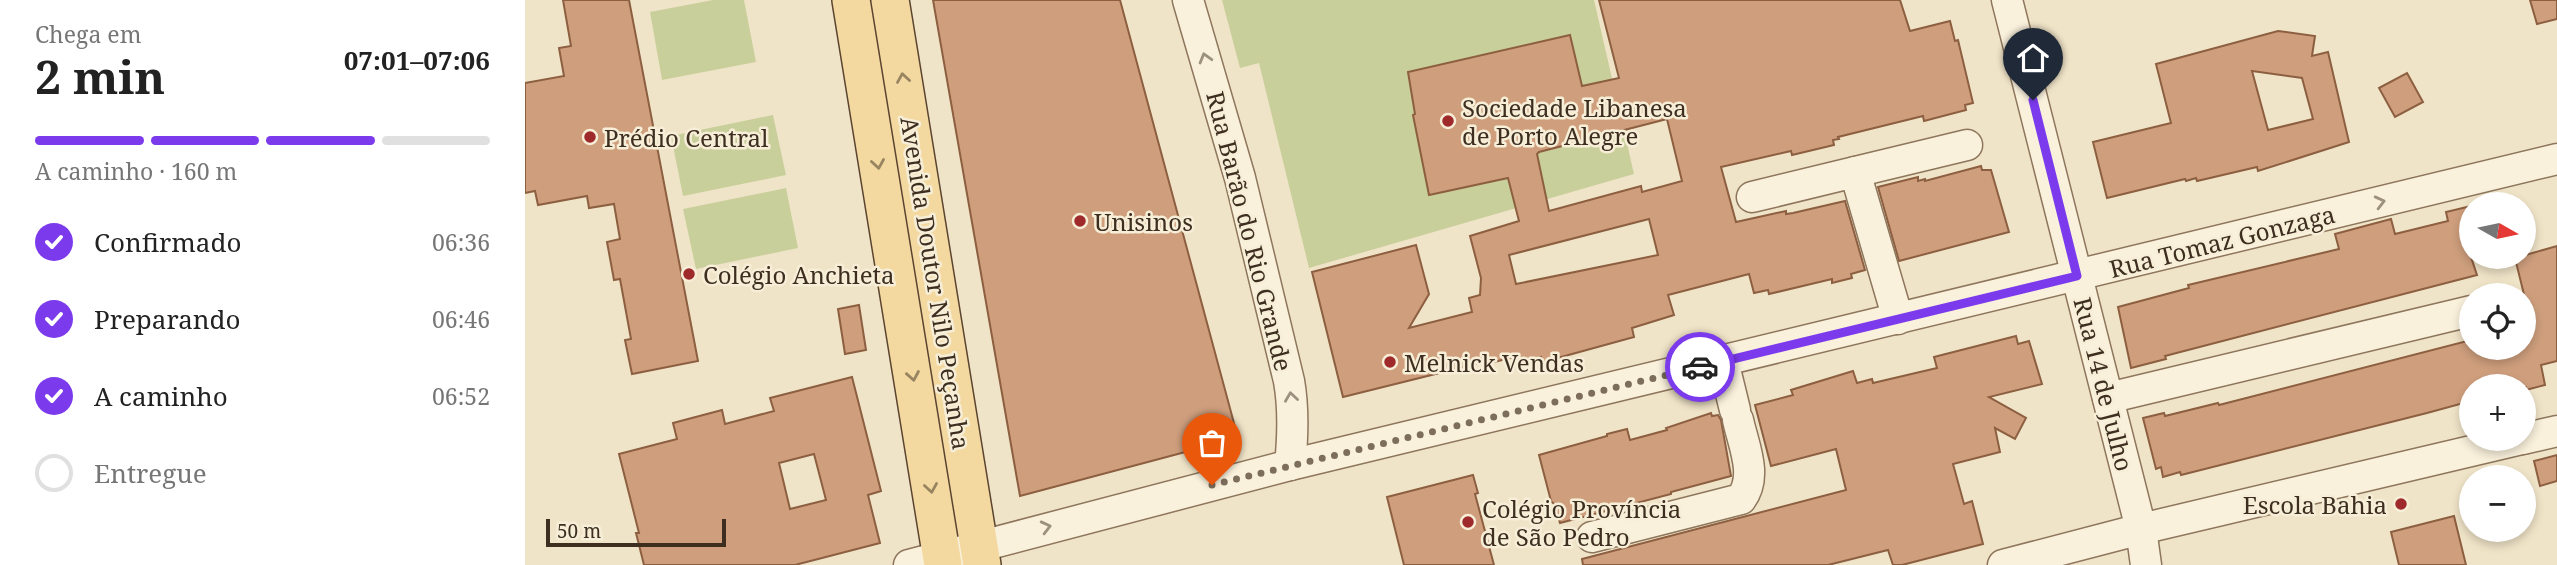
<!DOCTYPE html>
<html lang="pt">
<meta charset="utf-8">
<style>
:root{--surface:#fff;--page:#f6f6f6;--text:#222;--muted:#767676;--line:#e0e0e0;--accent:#7c3aed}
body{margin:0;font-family:"Noto Serif",serif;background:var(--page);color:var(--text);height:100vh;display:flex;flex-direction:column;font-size:26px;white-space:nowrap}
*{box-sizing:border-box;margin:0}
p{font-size:23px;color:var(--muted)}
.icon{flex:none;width:38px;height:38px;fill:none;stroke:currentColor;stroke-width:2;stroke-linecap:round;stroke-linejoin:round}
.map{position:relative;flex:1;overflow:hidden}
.panel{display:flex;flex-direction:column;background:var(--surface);width:525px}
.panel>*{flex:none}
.needle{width:46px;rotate:99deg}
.tools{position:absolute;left:1934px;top:192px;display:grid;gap:14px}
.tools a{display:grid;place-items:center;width:77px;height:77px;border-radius:50%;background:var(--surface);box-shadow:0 4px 10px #0003;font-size:35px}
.scale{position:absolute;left:21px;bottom:18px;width:180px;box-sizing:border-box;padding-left:7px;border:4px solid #3d2e20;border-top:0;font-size:19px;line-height:24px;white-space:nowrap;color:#3d2e20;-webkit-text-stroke:5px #f7eed8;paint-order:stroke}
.pin{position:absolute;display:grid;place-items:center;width:60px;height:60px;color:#fff;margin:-72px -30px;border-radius:50% 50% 50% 0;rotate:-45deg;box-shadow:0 0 7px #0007}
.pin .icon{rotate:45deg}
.courier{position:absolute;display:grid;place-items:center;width:70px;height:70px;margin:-35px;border:5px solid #7c3aed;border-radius:50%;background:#fff;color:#222;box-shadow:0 2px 9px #0007}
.head em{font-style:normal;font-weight:700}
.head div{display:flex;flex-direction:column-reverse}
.head{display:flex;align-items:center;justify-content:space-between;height:119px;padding:0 35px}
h1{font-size:46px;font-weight:700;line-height:52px}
.bar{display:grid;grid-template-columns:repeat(4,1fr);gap:10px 7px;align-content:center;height:84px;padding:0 35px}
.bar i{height:9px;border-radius:5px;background:var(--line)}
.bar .current{background:var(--accent)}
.bar p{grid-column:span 4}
ol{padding:0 35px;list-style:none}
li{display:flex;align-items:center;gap:21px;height:77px}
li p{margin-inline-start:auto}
li .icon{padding:7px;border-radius:50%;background:var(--accent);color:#fff;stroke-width:4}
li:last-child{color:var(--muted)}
li i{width:38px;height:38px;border:4px solid var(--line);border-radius:50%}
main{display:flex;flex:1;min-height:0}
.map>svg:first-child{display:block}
.green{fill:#c9cf9b}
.building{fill:#cf9f7d;stroke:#8d5f41;stroke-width:2;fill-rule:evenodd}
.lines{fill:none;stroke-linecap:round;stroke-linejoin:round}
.minor-casing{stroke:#8d765c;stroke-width:33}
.major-casing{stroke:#5b4430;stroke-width:40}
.minor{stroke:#faf1dc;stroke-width:30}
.major{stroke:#f3d9a0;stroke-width:37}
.oneway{stroke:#9c907e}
.oneway2{stroke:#988460}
.done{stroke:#7c6e5b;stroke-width:7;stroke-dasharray:0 12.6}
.route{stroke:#7c3aed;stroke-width:9}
.poi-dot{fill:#9e2a2b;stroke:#f7eed8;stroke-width:2.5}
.labels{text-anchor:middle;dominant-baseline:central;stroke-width:5;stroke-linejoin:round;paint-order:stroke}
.poi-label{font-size:24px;fill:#3d2e20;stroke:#f7eed8;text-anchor:start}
.street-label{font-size:24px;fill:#3d2e20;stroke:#f7eed8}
</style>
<main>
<section class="panel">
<div class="head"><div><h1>2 min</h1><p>Chega em</p></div><em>07:01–07:06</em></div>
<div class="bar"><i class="current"></i><i class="current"></i><i class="current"></i><i></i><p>A caminho · 160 m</p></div>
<ol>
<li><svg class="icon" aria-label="check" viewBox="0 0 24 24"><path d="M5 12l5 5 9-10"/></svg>Confirmado<p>06:36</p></li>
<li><svg class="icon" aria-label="check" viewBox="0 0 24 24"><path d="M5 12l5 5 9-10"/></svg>Preparando<p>06:46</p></li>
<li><svg class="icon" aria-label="check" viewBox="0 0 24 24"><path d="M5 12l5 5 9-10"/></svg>A caminho<p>06:52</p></li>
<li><i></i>Entregue</li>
</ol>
</section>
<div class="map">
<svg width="2032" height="565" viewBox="0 0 2032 565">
<rect width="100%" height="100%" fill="#f0e4c8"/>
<!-- green -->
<g class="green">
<polygon points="188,0 219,0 231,62 137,80 125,12"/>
<polygon points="697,0 1069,0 1109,174 784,268 734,63 715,68"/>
<polygon points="248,115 261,175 158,196 146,136"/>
<polygon points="261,188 273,248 171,269 158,209"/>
</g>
<!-- building -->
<g class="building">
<polygon points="38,0 104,0 173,361 107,374 100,340 106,339 95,279 89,280 82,242 95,239 89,204 64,208 62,196 13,205 10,191 0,193 0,83 39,76 34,48 46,46"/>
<polygon points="408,0 595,0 713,438 495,496"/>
<path d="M1074,0H1375L1385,31L1425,21L1430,41L1433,40L1448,103L1440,105L1441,110L1399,121L1398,116L1313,137L1314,139L1308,140L1309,145L1267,155L1266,151L1196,167L1211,222L1261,211V214L1268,213L1320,201L1340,270L1326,274L1327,278L1307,283V279L1244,294L1243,290L1229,293L1224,274L1143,295L1149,315L1107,328L1109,337L1018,362L1016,357L992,363L990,357L960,364L959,362L818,397L787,272L891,245L904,294L884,328L947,312L944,298L955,295L956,278L945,236L994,221L983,178L904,195L888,115L890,114L883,72L1045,35L1057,86L1094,78ZM1142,119L1157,181L1117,192L1116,186L1024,211L1012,154L1014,152ZM1124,219L1133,255L991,284L984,255Z"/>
<polygon points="2005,0 2032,0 2032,19 2012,24"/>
<path d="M1753,31L1790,36L1787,56L1803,52L1824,142L1733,171L1732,167L1672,181L1671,178L1661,181L1660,179L1582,198L1568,142L1646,123L1631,64ZM1727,71L1777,78L1788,119L1743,130Z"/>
<polygon points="1882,73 1898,102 1870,117 1854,88"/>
<polygon points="1456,166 1457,170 1466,170 1484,232 1374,261 1353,187 1393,177 1393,181 1400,179 1400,181"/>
<polygon points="1946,206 1946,257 1952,275 1640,356 1641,359 1606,368 1593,307 1664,288 1663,285 1814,249 1810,234 1866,219 1870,234 1923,221 1921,212"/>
<polygon points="2032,246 2032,361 2016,365 2020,385 2001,390 2001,387 1946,387 1946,401 1902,413 1656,475 1655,472 1638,477 1636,467 1631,469 1618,418 1639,413 1640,416 1693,403 1694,405 1946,340 1946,348 1998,348 1998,325 2006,323 1990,258"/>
<polygon points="334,305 341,350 320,354 313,309"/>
<polygon points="1491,336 1493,344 1504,341 1517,384 1464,397 1501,418 1490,439 1470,428 1475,452 1428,464 1439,504 1447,501 1458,544 1377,565 1368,565 1363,550 1303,565 1058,565 1057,559 1321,490 1311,449 1246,466 1230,405 1268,395 1266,390 1328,371 1332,383 1347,379 1348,383 1412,368 1409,357"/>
<path d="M327,377L356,491L343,495L355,543L270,565H119L111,533H114L94,454L152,439L148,423L197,410L200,424L249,411L245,398ZM289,454L301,500L265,509L254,463Z"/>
<polygon points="1186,413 1187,416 1193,415 1196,420 1206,476 1146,492 1146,494 1035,523 1029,504 1026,501 1014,455 1082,436 1082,434 1102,429 1105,440 1142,430 1141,428"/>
<polygon points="2032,455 2032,481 2015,486 2009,461"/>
<polygon points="948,475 953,493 950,494 969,565 879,565 862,497"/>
<polygon points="1929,516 1941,565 1874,565 1866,532"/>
</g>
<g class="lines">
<!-- minor casing -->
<g class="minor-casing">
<g id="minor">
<path d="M663,0L715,178L764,381C769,409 768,436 765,465"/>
<polyline points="1482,0 1616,529 1621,565"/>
<polyline points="1330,172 1442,145"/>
<polyline points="1227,197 1330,172 1373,319"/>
<polyline points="1198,361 1210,410"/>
<polyline points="1583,398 1946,311"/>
<polyline points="1998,439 2032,431"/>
<path d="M1067,537L1216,499C1233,476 1219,447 1213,420"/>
<polyline points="384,565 765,465 2032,159"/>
<polyline points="1478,565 1616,529 1997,439"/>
</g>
</g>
<!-- major casing -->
<g class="major-casing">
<g id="major">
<polyline points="326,0 418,565"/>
<polyline points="365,0 457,565"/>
</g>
</g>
<!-- minor -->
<use href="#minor" class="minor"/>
<!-- major -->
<use href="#major" class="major"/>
</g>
<!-- one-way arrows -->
<defs><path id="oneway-chevron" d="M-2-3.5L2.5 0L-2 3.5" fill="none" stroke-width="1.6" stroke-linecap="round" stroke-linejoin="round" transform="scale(1.75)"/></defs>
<g class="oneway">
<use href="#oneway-chevron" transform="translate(680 58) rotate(-106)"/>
<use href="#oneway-chevron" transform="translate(1855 202) rotate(-14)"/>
<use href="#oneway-chevron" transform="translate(766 397) rotate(-98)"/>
<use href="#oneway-chevron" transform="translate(521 527) rotate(-14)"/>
</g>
<g class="oneway2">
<use href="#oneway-chevron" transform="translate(378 78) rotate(-99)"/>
<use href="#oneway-chevron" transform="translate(353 164) rotate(81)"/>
<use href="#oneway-chevron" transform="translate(388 376) rotate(80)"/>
<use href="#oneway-chevron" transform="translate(406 488) rotate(81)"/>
</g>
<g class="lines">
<!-- done -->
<polyline class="done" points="687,485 1175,367"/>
<!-- route -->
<polyline class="route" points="1175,367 1552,276 1508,100"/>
</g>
<!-- markers -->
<g class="poi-dot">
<circle cx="923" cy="121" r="7"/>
<circle cx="65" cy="137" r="7"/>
<circle cx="555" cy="221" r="7"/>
<circle cx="164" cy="274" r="7"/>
<circle cx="865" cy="362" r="7"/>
<circle cx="1876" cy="504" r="7"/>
<circle cx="943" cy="522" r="7"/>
</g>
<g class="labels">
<!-- poi labels -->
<g class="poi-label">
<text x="937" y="107">Sociedade Libanesa<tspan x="937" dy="28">de Porto Alegre</tspan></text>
<text x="79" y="137">Prédio Central</text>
<text x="569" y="221">Unisinos</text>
<text x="178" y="274">Colégio Anchieta</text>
<text x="879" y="362">Melnick Vendas</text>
<text x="1862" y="504" text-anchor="end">Escola Bahia</text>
<text x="957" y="508">Colégio Província<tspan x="957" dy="28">de São Pedro</tspan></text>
</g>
<!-- street labels -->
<g class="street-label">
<text transform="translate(725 231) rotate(76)">Rua Barão do Rio Grande</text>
<text transform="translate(1697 241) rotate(-14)">Rua Tomaz Gonzaga</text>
<text transform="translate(411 283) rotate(81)">Avenida Doutor Nilo Peçanha</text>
<text transform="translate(1579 384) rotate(76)">Rua 14 de Julho</text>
</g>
</g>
</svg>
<div class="tools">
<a><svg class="needle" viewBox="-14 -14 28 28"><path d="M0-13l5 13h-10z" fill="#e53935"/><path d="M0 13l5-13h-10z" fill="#767676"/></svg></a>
<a><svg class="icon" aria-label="locate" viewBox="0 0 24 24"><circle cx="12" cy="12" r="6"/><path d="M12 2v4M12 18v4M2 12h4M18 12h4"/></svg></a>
<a>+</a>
<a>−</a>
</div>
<div class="scale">50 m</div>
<div class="pin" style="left:687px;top:485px;background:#ea580c"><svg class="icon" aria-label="bag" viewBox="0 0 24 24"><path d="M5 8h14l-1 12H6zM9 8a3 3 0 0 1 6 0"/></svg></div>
<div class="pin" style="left:1508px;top:100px;background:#1f2937"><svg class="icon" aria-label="home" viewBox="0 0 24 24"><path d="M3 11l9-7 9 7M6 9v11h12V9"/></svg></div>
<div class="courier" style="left:1175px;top:367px"><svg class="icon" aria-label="car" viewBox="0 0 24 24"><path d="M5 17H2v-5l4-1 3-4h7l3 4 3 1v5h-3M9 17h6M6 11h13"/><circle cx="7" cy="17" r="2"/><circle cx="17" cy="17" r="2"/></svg></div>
</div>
</main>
